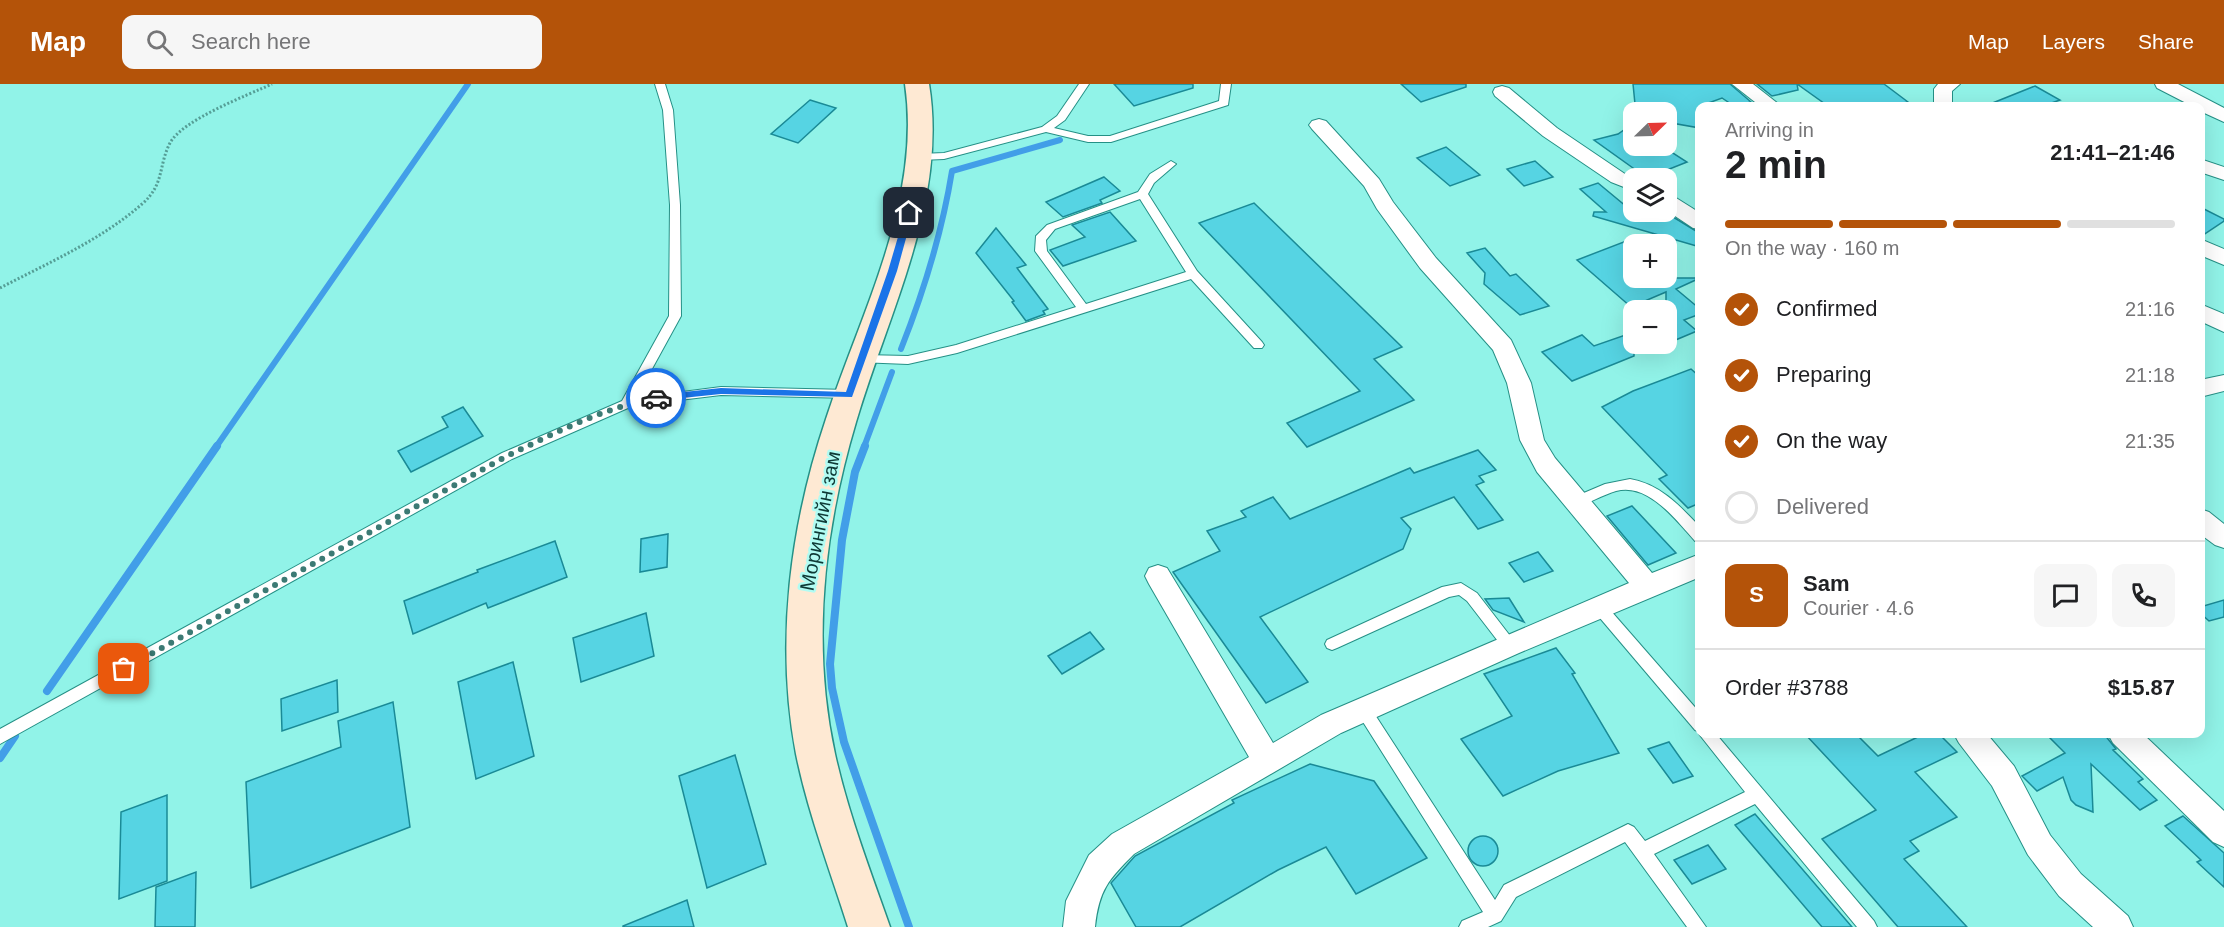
<!DOCTYPE html>
<meta charset="utf-8">
<style>
:root{--surface:#fff;--page:#f6f6f6;--text:#202124;--muted:#757577;--line:#e0e0e0;--accent:#b45309}
body{margin:0;font-family:Arial,sans-serif;background:var(--page);color:var(--text);height:100vh;display:flex;flex-direction:column;font-size:22px;white-space:nowrap}
*{box-sizing:border-box;margin:0}
p{font-size:20px;color:var(--muted)}
.icon{flex:none;width:33px;height:33px;fill:none;stroke:currentColor;stroke-width:2;stroke-linecap:round;stroke-linejoin:round}
.map{position:relative;flex:1;overflow:hidden}
.drawer{position:absolute;left:1695px;top:18px;width:510px;height:636px;display:flex;flex-direction:column;background:var(--surface);border-radius:12px;box-shadow:0 6px 24px #0002}
.drawer>*{flex:none}
.needle{width:39px;rotate:67deg}
.fabs{position:absolute;left:1623px;top:18px;display:grid;gap:12px}
.fabs a{display:grid;place-items:center;width:54px;height:54px;border-radius:12px;background:var(--surface);box-shadow:0 6px 24px #0002;font-size:30px}
.pin{position:absolute;display:grid;place-items:center;width:51px;height:51px;color:#fff;margin:-26px;border-radius:12px;box-shadow:0 3px 9px #0006}
.courier{position:absolute;display:grid;place-items:center;width:60px;height:60px;margin:-30px;border:4px solid #1a73e8;border-radius:50%;background:#fff;color:#222;box-shadow:0 2px 8px #0007}
.headline em{font-style:normal;font-weight:700}
.headline div{display:flex;flex-direction:column-reverse}
.headline{display:flex;align-items:center;justify-content:space-between;height:102px;padding:0 30px}
h1{font-size:39px;font-weight:700;line-height:45px}
.bar{display:grid;grid-template-columns:repeat(4,1fr);gap:9px 6px;align-content:center;height:72px;padding:0 30px}
.bar i{height:8px;border-radius:4px;background:var(--line)}
.bar .selected{background:var(--accent)}
.bar p{grid-column:span 4}
.line{display:flex;align-items:center;gap:15px;padding:0 30px;border-top:2px solid var(--line)}
.line div{flex:1}
.round{display:grid;place-items:center;flex:none;width:63px;height:63px;border-radius:12px;background:var(--page)}
ol{padding:0 30px;list-style:none}
li{display:flex;align-items:center;gap:18px;height:66px}
li p{margin-inline-start:auto}
li .icon{padding:6px;border-radius:50%;background:var(--accent);color:#fff;stroke-width:4}
li:last-child{color:var(--muted)}
li i{width:33px;height:33px;border:3px solid var(--line);border-radius:50%}
header{display:flex;align-items:center;gap:36px;box-sizing:border-box;height:84px;padding:0 30px;background:var(--accent);color:#fff}
header strong{font-size:28px}
nav{display:flex;gap:33px;margin-inline-start:auto;font-size:21px}
.search{width:420px;height:54px;background:var(--page);display:flex;align-items:center;gap:15px;box-sizing:border-box;padding:0 21px;border-radius:12px;color:var(--muted);font-size:22px}
.map>svg:first-child{display:block}
.lines{fill:none;stroke-linecap:round;stroke-linejoin:round}
.stream-far1{stroke:#429ee8;stroke-width:6}
.stream{stroke:#429ee8;stroke-width:8}
.building{fill:#56d4e3;stroke:#1a8a96;stroke-width:1.5}
.lane-casing{stroke:#259086;stroke-width:2}
.street-casing{stroke:#259086;stroke-width:2}
.secondary-casing{stroke:#259086;stroke-width:3}
.path{stroke:#559e96;stroke-width:3;stroke-dasharray:2 2;stroke-linecap:butt}
.lane{fill:#fff;fill-rule:evenodd}
.street{fill:#fff;fill-rule:evenodd}
.secondary{fill:#fee9d3;fill-rule:evenodd}
.route{fill:#1a73e8}
.done{stroke:#3c7a74;stroke-width:6;stroke-dasharray:0 10.8}
.labels{text-anchor:middle;dominant-baseline:central;stroke-width:5;stroke-linejoin:round;paint-order:stroke}
.street-label{font-size:20px;fill:#0e3935;stroke:#b1fcf3}
</style>
<header>
<strong>Map</strong>
<div class="search"><svg class="icon" aria-label="search" viewBox="0 0 24 24"><circle cx="10" cy="10" r="6"/><path d="M15 15l6 6"/></svg>Search here</div>
<nav><a>Map</a><a>Layers</a><a>Share</a></nav>
</header>
<div class="map">
<svg width="2224" height="843" viewBox="0 0 2224 843">
<rect width="100%" height="100%" fill="#91f3e8"/>
<g class="lines">
<!-- stream-far1 -->
<g class="stream-far1">
<path d="M901,265C924,207 942,149 952,87L1060,56"/>
<polyline points="216,363 468,0"/>
<polyline points="864,363 892,288"/>
</g>
<!-- stream -->
<g class="stream">
<polyline points="865,362 855,388 842,456 830,580 832,604 844,658 909,843"/>
<polyline points="47,607 217,362"/>
<polyline points="0,674 15,652"/>
</g>
</g>
<!-- building -->
<g class="building">
<polygon points="1114,0 1193,0 1193,4 1134,22"/>
<polygon points="1401,0 1466,0 1466,3 1421,18"/>
<polygon points="1633,0 1730,0 1751,18 1734,22 1722,14 1700,22 1700,44 1666,38 1666,28 1642,28 1635,20"/>
<polygon points="1757,0 1884,0 1908,18 1889,22 1828,22 1797,0 1798,6 1772,12"/>
<polygon points="2035,2 2060,16 2043,22 1985,22"/>
<polygon points="810,16 836,24 798,59 771,50"/>
<polygon points="1634,39 1634,62 1662,62 1687,78 1647,94 1594,56 1618,50"/>
<polygon points="1446,63 1480,91 1450,102 1417,74"/>
<polygon points="1535,77 1553,93 1524,102 1507,85"/>
<polygon points="1104,93 1120,107 1100,116 1102,119 1063,133 1046,118"/>
<polygon points="1598,99 1633,128 1665,128 1696,147 1700,149 1700,163 1593,132 1594,128 1606,128 1580,105"/>
<polygon points="1254,119 1402,263 1374,275 1414,316 1307,363 1287,339 1360,307 1199,139"/>
<polygon points="2200,123 2224,135 2224,137 2200,153"/>
<polygon points="1110,128 1136,157 1063,182 1050,166 1085,153 1072,141"/>
<polygon points="996,144 1026,181 1017,184 1048,225 1043,227 1045,230 1026,237 1012,218 1014,217 976,169"/>
<polygon points="1634,154 1634,194 1700,194 1676,205 1700,225 1700,230 1684,236 1697,247 1666,260 1666,208 1631,223 1577,176"/>
<polygon points="1485,164 1510,192 1516,190 1549,222 1520,231 1484,200 1485,189 1467,169"/>
<polygon points="1634,248 1634,272 1572,297 1542,268 1582,251 1594,262"/>
<polygon points="1691,285 1700,293 1700,419 1688,424 1659,395 1667,391 1602,323 1633,307"/>
<polygon points="463,323 483,352 411,388 398,367 448,343 442,333"/>
<polygon points="1478,366 1496,386 1479,392 1484,398 1476,401 1503,436 1478,445 1454,413 1401,434 1411,445 1403,465 1260,533 1308,598 1266,619 1173,488 1220,467 1207,447 1246,433 1241,427 1273,413 1290,435 1410,384 1414,389"/>
<polygon points="1632,422 1676,469 1648,481 1607,432"/>
<polygon points="668,450 667,483 640,488 641,455"/>
<polygon points="555,457 567,493 488,524 486,519 413,550 404,517 478,488 477,486"/>
<polygon points="1538,468 1553,487 1524,498 1509,479"/>
<polygon points="1509,514 1524,538 1493,526 1485,515"/>
<polygon points="2224,516 2224,533 2209,537 2200,529 2200,523"/>
<polygon points="646,529 654,572 581,598 573,554"/>
<polygon points="1090,548 1104,565 1062,590 1048,572"/>
<polygon points="1556,564 1575,589 1572,590 1619,669 1558,687 1503,712 1461,655 1512,632 1484,590"/>
<polygon points="513,578 534,672 476,695 458,598"/>
<polygon points="337,596 338,628 282,647 281,615"/>
<polygon points="393,618 410,743 251,804 246,698 341,663 338,637"/>
<polygon points="1805,650 1856,650 1878,672 1924,650 1939,650 1957,668 1915,688 1957,733 1910,757 1919,767 1904,775 1967,843 1898,843 1822,755 1876,726"/>
<polygon points="2046,650 2104,650 2116,665 2113,666 2143,695 2138,698 2157,716 2140,726 2091,680 2093,728 2076,721 2071,716 2063,693 2037,707 2022,692 2065,669"/>
<polygon points="1669,658 1693,692 1673,699 1648,665"/>
<polygon points="735,671 766,780 707,804 679,692"/>
<polygon points="1310,680 1374,697 1427,774 1356,810 1326,763 1278,786 1180,843 1136,843 1111,799 1135,772 1234,719 1232,716"/>
<polygon points="167,711 167,797 119,815 121,728"/>
<polygon points="1755,730 1852,843 1822,843 1735,741"/>
<polygon points="2183,732 2224,769 2224,803 2197,778 2201,776 2165,742"/>
<circle cx="1483" cy="767" r="15"/>
<polygon points="1708,761 1726,785 1692,800 1674,776"/>
<polygon points="196,788 195,843 155,843 156,803"/>
<polygon points="687,816 694,843 623,843 623,842"/>
</g>
<g class="lines">
<!-- lane casing -->
<g class="lane-casing">
<g id="lane">
<polygon points="655,0 665,0 673,26 680,121 681,232 636,314 721,303 849,306 853,308 855,311 853,314 721,311 663,318 628,324 512,375 0,660 0,645 502,369 622,317 669,232 670,121 663,26"/>
<polygon points="1079,0 1089,0 1065,36 1054,44 1088,52 1110,52 1219,17 1221,0 1231,0 1228,21 1111,58 1088,58 1046,48 944,75 920,76 915,73 920,70 944,69 1042,43 1057,32"/>
<path d="M1171,77L1176,80L1154,99L1148,110L1197,187L1262,258L1264,261L1262,264H1254L1191,195L957,269L908,280L858,278L856,275L858,272L862,271L908,272L956,261L1076,223L1035,167L1036,152L1047,141L1138,108L1150,90ZM1140,115L1186,188L1086,220L1047,167L1046,156L1055,145Z"/>
<path d="M1630,395C1660,400 1680,422 1700,443V458L1695,457C1676,436 1648,398 1616,407C1602,411 1590,419 1577,423L1572,422L1570,418L1572,414L1605,400Z"/>
<polygon points="1461,499 1477,509 1514,557 1516,561 1514,565 1509,567 1504,565 1467,517 1459,511 1449,513 1337,564 1332,566 1327,564 1325,560 1327,556 1442,503"/>
<polygon points="1599,517 1604,519 1700,629 1700,648 1695,646 1594,527 1592,523 1594,519"/>
<polygon points="1363,618 1368,620 1495,816 1504,801 1622,743 1628,740 1634,743 1645,757 1745,708 1699,650 1716,650 1874,837 1877,843 1857,843 1755,720 1654,770 1706,843 1687,843 1625,758 1516,813 1501,837 1488,843 1459,843 1462,837 1483,828 1358,630 1355,625 1358,620"/>
</g>
</g>
<!-- street casing -->
<g class="street-casing">
<g id="street">
<polygon points="1732,0 1753,0 1781,22 1760,22"/>
<polygon points="1938,0 1960,0 1952,7 1952,22 1932,22 1934,18 1934,5"/>
<polygon points="2155,0 2178,0 2224,24 2224,38 2200,27 2200,22 2192,22 2157,4"/>
<polygon points="1502,2 1509,4 1557,44 1625,90 1636,94 1634,94 1634,107 1611,98 1543,52 1495,12 1493,8 1495,4"/>
<path d="M1319,35L1326,37L1379,95L1393,118L1436,174L1511,256L1531,299L1544,356L1555,374L1652,489L1700,470V493L1519,569L1341,649L1134,770C1108,796 1099,806 1095,843H1063L1066,817L1089,771L1112,750L1249,673L1149,500L1145,492L1149,484L1158,481L1167,484L1273,659L1321,631L1629,499L1537,388L1520,356L1507,299L1493,266L1420,184L1377,125L1364,102L1312,45L1309,41L1312,37Z"/>
<polygon points="2200,75 2224,83 2224,96 2200,88"/>
<polygon points="1666,110 1673,112 1700,129 1700,145 1693,144 1666,126"/>
<polygon points="2200,155 2224,165 2224,181 2200,171"/>
<polygon points="2200,220 2224,230 2224,248 2200,237"/>
<polygon points="2224,291 2224,307 2200,313 2200,296"/>
<polygon points="2200,425 2209,428 2224,440 2224,464 2215,461 2200,450"/>
<polygon points="1954,650 1987,650 2014,682 2050,751 2081,790 2128,832 2133,843 2093,843 2059,812 2028,771 1992,702 1959,659"/>
<polygon points="2108,650 2143,650 2224,727 2224,763 2213,758 2113,659"/>
</g>
</g>
<!-- secondary casing -->
<g class="secondary-casing">
<path id="secondary" d="M905,0H929C948,117 888,229 856,338C824,445 811,560 835,670C848,729 870,786 890,843H848C830,786 808,729 796,670C775,558 790,442 826,335C861,228 922,116 905,0Z"/>
</g>
<!-- path -->
<path class="path" d="M0,204C48,179 101,156 142,120C165,100 158,82 170,59C182,36 248,11 272,0"/>
<!-- lane -->
<use href="#lane" class="lane"/>
<!-- street -->
<use href="#street" class="street"/>
<!-- secondary -->
<use href="#secondary" class="secondary"/>
</g>
<!-- route -->
<polygon class="route" points="909,127 913,129 897,187 852,313 721,310 653,317 651,314 656,311 721,304 846,308 888,187 905,129"/>
<g class="lines">
<!-- done -->
<path class="done" d="M124,585L507,372C555,349 603,324 656,314"/>
</g>
<g class="labels">
<!-- street labels -->
<g class="street-label">
<text transform="translate(820 437) rotate(-79)">Морингийн зам</text>
</g>
</g>
</svg>
<div class="fabs">
<a><svg class="needle" viewBox="-14 -14 28 28"><path d="M0-13l5 13h-10z" fill="#e53935"/><path d="M0 13l5-13h-10z" fill="#757577"/></svg></a>
<a><svg class="icon" aria-label="layers" viewBox="0 0 24 24"><path d="M12 4l9 5-9 5-9-5zM3 14l9 5 9-5"/></svg></a>
<a>+</a>
<a>−</a>
</div>
<div class="pin" style="left:124px;top:585px;background:#ea580c"><svg class="icon" aria-label="bag" viewBox="0 0 24 24"><path d="M5 8h14l-1 12H6zM9 8a3 3 0 0 1 6 0"/></svg></div>
<div class="pin" style="left:909px;top:129px;background:#1f2937"><svg class="icon" aria-label="home" viewBox="0 0 24 24"><path d="M3 11l9-7 9 7M6 9v11h12V9"/></svg></div>
<div class="courier" style="left:656px;top:314px"><svg class="icon" aria-label="car" viewBox="0 0 24 24"><path d="M5 17H2v-5l4-1 3-4h7l3 4 3 1v5h-3M9 17h6M6 11h13"/><circle cx="7" cy="17" r="2"/><circle cx="17" cy="17" r="2"/></svg></div>
<section class="drawer">
<div class="headline"><div><h1>2 min</h1><p>Arriving in</p></div><em>21:41–21:46</em></div>
<div class="bar"><i class="selected"></i><i class="selected"></i><i class="selected"></i><i></i><p>On the way · 160 m</p></div>
<ol>
<li><svg class="icon" aria-label="check" viewBox="0 0 24 24"><path d="M5 12l5 5 9-10"/></svg>Confirmed<p>21:16</p></li>
<li><svg class="icon" aria-label="check" viewBox="0 0 24 24"><path d="M5 12l5 5 9-10"/></svg>Preparing<p>21:18</p></li>
<li><svg class="icon" aria-label="check" viewBox="0 0 24 24"><path d="M5 12l5 5 9-10"/></svg>On the way<p>21:35</p></li>
<li><i></i>Delivered</li>
</ol>
<div class="line" style="height:108px"><b class="round" style="background:var(--accent);color:#fff">S</b><div><b>Sam</b><p>Courier · 4.6</p></div><a class="round"><svg class="icon" aria-label="chat" viewBox="0 0 24 24"><path d="M4 5h16v11H9l-5 4z"/></svg></a><a class="round"><svg class="icon" aria-label="phone" viewBox="0 0 24 24"><path d="M5 4h4l2 5-3 2q2 4 5 5l2-3 5 2v4C11 20 4 13 5 4z"/></svg></a></div>
<div class="line" style="height:78px"><div>Order #3788</div><b>$15.87</b></div>
</section>
</div>
